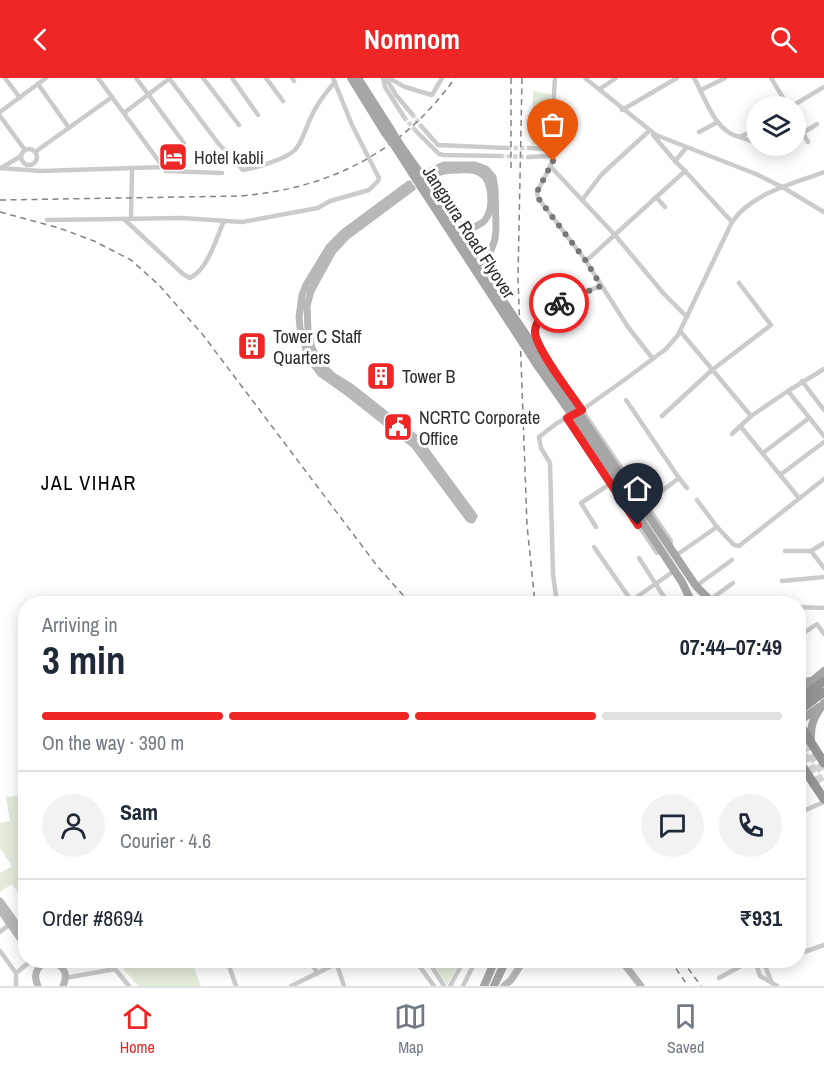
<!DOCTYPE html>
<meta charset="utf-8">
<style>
:root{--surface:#fff;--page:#f2f2f3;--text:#1f2937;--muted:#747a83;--line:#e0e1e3;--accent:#ef2626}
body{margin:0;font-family:"Archivo Narrow",sans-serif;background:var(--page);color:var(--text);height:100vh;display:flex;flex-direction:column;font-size:22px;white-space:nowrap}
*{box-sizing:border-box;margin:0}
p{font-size:20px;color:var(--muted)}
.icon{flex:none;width:33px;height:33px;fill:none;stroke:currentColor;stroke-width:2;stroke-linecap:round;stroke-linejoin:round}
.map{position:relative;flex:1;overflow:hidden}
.details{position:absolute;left:18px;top:518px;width:788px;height:372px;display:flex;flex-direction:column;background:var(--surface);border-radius:24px;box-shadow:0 3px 15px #0003}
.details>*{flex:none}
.fabs{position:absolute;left:746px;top:18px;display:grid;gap:12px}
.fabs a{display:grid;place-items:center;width:60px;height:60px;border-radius:50%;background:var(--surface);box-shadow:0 3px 15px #0003;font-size:30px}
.pin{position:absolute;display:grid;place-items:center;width:51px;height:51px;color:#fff;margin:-62px -26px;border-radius:50% 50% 50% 0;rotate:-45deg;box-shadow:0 0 6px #0007}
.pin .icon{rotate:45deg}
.courier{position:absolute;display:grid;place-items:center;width:60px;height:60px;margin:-30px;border:4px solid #ef2626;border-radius:50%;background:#fff;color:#222;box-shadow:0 2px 8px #0007}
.headline em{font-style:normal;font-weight:800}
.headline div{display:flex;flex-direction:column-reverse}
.headline{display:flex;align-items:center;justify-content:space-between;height:102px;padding:0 24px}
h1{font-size:39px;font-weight:800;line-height:45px}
.bar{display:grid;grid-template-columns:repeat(4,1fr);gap:9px 6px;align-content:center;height:72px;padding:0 24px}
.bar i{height:8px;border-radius:4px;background:var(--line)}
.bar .selected{background:var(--accent)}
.bar p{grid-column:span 4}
.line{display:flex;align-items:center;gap:15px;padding:0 24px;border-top:2px solid var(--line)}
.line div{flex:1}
.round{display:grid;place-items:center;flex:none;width:63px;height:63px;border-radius:32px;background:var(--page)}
header{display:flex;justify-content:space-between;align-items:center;height:78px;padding:0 24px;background:var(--accent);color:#fff;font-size:27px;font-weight:800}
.menu{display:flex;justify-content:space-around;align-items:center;height:84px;border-top:2px solid var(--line);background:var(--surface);font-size:16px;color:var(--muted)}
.menu a{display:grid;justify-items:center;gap:3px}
.menu .selected{color:var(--accent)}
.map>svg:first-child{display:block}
.green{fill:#e3ecdb}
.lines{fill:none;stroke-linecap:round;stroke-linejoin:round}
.street-tunnel{stroke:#d5d5d5;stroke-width:4.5;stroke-dasharray:4.5 2;stroke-linecap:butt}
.primary-tunnel{stroke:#d5d5d5;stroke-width:8;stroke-dasharray:8 4;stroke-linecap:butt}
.street{stroke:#cbcbcb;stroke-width:4.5}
.secondary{stroke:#b8b8b8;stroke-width:7}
.primary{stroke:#a6a6a6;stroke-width:8}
.highway{stroke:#959595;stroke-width:9}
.rail{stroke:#838383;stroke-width:1.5;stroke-dasharray:6 4.5;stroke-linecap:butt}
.primary-bridge{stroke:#a6a6a6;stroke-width:8}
.highway-bridge{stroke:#959595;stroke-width:9}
.done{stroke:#777;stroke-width:6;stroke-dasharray:0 10.8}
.route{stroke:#ef2626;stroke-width:8}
.labels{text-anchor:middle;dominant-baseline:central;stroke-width:6;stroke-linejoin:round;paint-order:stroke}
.poi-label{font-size:18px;fill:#2e2e2e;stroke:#fff;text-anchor:start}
.street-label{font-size:18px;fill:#2e2e2e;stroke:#fff}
.neighbourhood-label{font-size:20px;letter-spacing:1.5px;fill:#000;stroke:#fff}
</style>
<header><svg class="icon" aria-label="back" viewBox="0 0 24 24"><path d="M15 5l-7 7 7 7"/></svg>Nomnom<svg class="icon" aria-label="search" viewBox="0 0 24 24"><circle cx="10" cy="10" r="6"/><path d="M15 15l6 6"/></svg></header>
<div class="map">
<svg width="824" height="908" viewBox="0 0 824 908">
<rect width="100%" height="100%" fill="#fff"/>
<!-- green -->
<g class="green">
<polygon points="533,13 551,16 549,64 532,67"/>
<polygon points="25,717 26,717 25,825 12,806 0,814 0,795 12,788 0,770 0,745 10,743 6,719"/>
<polygon points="95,882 191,882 201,908 138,908 116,882 93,887"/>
<polygon points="431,882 461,882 447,907"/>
</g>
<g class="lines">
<!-- street-tunnel -->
<g class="street-tunnel">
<polyline points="412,36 421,48"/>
<polyline points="404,39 416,53"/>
<polyline points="507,70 530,70"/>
<polyline points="500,78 529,79"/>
</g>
<!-- primary-tunnel -->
<g class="primary-tunnel">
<polyline points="798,656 824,697"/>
<polyline points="798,667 824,708"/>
</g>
<!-- street -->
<g class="street">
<polyline points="5,0 20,20"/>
<polyline points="98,0 166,93 222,95"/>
<polyline points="136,0 184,65"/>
<path d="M169,0L218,65L243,92C256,90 286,81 295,72C303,63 306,49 311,39C317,26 325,15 335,4"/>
<polyline points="203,0 239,47"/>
<polyline points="232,0 258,37"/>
<polyline points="266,0 283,23"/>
<polyline points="292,0 294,3"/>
<polyline points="383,0 385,9 404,39"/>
<polyline points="386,0 396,17 412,36"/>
<polyline points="389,0 405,9 432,17 442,0"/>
<polyline points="585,0 656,57 756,96 784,110 824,134"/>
<path d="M694,0C705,19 715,55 740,59L756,51"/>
<polyline points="771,0 788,28"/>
<polyline points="38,6 69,50"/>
<polyline points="600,11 616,0"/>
<polyline points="701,12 725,0"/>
<polyline points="792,28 824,9"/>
<polyline points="622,32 677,0"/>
<polyline points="0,34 46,0"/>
<polyline points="124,35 170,0"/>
<polyline points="0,38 25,72"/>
<polyline points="795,41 808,64"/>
<polyline points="421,48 438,67 507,70"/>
<polyline points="416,53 439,76 444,77 500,78"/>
<polyline points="699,54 718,44"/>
<polyline points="653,57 675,83"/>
<polyline points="740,59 756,65"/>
<polyline points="795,60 817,46"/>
<polyline points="562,66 550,78 553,79 553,83 537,114 538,120 586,183 628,249 653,281"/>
<polyline points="530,70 550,71"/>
<circle cx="29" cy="79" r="8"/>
<polyline points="35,74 112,19"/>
<polyline points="529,79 550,78 555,0"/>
<polyline points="550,88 615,157 664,216 687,239"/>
<polyline points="0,90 41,93 164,89"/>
<polyline points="1,90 21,78"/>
<polyline points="685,93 732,144"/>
<polyline points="656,119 665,129"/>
<polyline points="582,122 602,96 649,53"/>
<polyline points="131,141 132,91"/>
<polyline points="47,142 182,140 242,144 318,130 330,123 369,112 378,103 379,100 352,47 333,0"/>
<path d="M125,142L183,196L190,200C208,191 216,161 224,143"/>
<polyline points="586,183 685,93 675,83 686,70"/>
<polyline points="680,253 751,338"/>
<path d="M542,273C519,232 572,219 601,208"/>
<polyline points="548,282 671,463 670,469"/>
<polyline points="802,303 824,332"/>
<polyline points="788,313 824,358"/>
<polyline points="626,322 679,400 646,425"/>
<polyline points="662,338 712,292 771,247 739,205"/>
<polyline points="567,340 657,475 662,474"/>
<polyline points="741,349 799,420"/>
<polyline points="732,356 751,338 788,313 824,291"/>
<polyline points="763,375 809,340"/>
<polyline points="780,397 824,364"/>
<polyline points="679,400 687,410"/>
<polyline points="697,422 717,449"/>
<polyline points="596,449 581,425 610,406"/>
<polyline points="594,469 633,525"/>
<polyline points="785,473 811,473 824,490"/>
<polyline points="811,473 824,465"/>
<polyline points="675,478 717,449 734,467 739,468 824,401"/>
<polyline points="639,480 668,525"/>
<polyline points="782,503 824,499"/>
<polyline points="696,508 732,482"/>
<polyline points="711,521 733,505"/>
<path d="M557,525L553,496L550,385L541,370L539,359L557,345L582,332L627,300L666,271L678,257L732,144C752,115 793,106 824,94"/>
<polyline points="628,525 674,493"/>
<polyline points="798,529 824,530"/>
<polyline points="798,559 817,546 824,556"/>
<polyline points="798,735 824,724"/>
<polyline points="0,854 10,846"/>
<polyline points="0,873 16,895 16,908"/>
<polyline points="798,876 824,867"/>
<polyline points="227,882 236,908"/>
<polyline points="311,882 317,896"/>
<polyline points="415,882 434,908"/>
<polyline points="428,882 444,908"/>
<polyline points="755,882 760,898 777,908"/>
<polyline points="757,882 765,888 772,905"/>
<polyline points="337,887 344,908"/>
<polyline points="765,888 782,882"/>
<polyline points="16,895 32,882"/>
<polyline points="65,900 115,891 129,908"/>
<polyline points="719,900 752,882"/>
<polyline points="291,908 344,882"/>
<polyline points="450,908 464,882"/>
<polyline points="463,908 476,882"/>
</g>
<!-- secondary -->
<g class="secondary">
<polyline points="428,94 444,87 475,87 486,91 493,99 495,110 496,151 495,161 487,184 490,201"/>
<path d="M431,98C439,93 448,92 458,92C465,92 474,90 480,95C493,102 494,131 485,142C482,146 478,147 474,149L460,146L441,120L433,115"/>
<polyline points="409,106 344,154 329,169 306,207 302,217 299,239 300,250 308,279 321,296 348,315 414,367 469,441 472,442 474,438 418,362 351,309 333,298 321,286 312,270 308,253 307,228 311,213 333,173 346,159 412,110"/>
<polyline points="0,823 26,859"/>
<polyline points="0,832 26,869"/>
<polyline points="621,882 641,908"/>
<path d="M38,908C24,877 77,878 63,908"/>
<polyline points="504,908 511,902 524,882"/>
</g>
<!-- primary -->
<g class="primary">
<polyline points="351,0 385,55"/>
<polyline points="358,0 391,52"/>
<polyline points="401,68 418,92"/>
<polyline points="396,70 412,95"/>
<polyline points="426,106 510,233"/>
<polyline points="421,109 509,244"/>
<polyline points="538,274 578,334"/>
<polyline points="537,287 572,337"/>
<polyline points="583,341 696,508 713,525"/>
<polyline points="577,345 682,504 692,525"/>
<polyline points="798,605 811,603 817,613"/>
<polyline points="798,615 824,593"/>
<polyline points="798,644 819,629"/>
<path d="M811,663C810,646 814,639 824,625"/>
<polyline points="484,908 495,882"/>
<polyline points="494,908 506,882"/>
</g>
<!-- highway -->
<g class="highway">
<polyline points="798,644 824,685"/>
<polyline points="798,682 824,721"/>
</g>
<!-- rail -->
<g class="rail">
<polyline points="511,0 511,94"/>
<polyline points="522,0 518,200 527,447 535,525"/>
<path d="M0,122L241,118C331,110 402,74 455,0"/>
<polyline points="0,134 59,150 94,163 131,182 159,207 203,257 378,489 410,525"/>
<polyline points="670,882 688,908"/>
<polyline points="682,882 701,908"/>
</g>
<!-- primary-bridge -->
<g class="primary-bridge">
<polyline points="391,52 401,68"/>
<polyline points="385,55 396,70"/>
<polyline points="418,92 426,106"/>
<polyline points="412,95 421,109"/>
<polyline points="510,233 538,274"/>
<polyline points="509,244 537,287"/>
<polyline points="578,334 583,341"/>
<polyline points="572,337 577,345"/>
</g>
<!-- highway-bridge -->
<g class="highway-bridge">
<polyline points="798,623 824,603"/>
<polyline points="798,633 824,614"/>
</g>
</g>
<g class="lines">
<!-- done -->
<polyline class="done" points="553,83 537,114 538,120 586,183 601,208 559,225"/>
<!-- route -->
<path class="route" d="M559,225C549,230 537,240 535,252C533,268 572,317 582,332L567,340L638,447"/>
</g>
<!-- icons -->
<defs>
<g id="hotel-square" transform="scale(1.5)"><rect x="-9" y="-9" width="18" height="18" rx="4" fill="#ef2626" stroke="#fff"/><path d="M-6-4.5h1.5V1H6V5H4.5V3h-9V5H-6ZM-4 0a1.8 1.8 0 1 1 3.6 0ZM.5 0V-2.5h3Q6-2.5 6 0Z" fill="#fff"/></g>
<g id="building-square" transform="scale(1.5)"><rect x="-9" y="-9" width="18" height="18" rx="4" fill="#ef2626" stroke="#fff"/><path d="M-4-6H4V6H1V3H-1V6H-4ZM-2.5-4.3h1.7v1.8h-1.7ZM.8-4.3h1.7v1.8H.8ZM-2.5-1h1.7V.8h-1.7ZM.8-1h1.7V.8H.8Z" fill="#fff"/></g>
<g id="civic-square" transform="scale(1.5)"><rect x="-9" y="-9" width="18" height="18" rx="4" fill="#ef2626" stroke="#fff"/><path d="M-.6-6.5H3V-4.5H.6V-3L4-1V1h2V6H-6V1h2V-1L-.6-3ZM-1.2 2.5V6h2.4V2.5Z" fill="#fff"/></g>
</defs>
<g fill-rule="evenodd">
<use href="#hotel-square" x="173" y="79"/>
<use href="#building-square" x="252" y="268"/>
<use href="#building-square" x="381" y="298"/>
<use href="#civic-square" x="398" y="349"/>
</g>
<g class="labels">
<!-- poi labels -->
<g class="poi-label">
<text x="194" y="79">Hotel kabli</text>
<text x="273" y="258">Tower C Staff<tspan x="273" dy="21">Quarters</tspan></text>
<text x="402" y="298">Tower B</text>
<text x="419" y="339">NCRTC Corporate<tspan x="419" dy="21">Office</tspan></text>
</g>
<!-- street labels -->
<g class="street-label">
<text transform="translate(469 154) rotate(57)">Jangpura Road Flyover</text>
</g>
<!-- neighbourhood labels -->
<g class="neighbourhood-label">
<text x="89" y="404">JAL VIHAR</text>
</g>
</g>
</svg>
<div class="fabs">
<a><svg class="icon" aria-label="layers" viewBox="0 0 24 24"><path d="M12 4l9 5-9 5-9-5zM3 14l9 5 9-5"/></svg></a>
</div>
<div class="pin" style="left:553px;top:83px;background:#ea580c"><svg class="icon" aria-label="bag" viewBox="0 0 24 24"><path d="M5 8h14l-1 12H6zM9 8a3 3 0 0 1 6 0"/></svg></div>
<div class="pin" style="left:638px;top:447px;background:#1f2937"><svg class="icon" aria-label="home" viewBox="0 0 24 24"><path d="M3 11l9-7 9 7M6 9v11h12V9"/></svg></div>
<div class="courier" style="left:559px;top:225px"><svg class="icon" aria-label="bike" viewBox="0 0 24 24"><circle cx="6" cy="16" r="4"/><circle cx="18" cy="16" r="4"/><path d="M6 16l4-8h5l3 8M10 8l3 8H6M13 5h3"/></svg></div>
<section class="details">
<div class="headline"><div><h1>3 min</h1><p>Arriving in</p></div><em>07:44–07:49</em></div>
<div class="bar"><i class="selected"></i><i class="selected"></i><i class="selected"></i><i></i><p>On the way · 390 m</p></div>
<div class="line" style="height:108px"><a class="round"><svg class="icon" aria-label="person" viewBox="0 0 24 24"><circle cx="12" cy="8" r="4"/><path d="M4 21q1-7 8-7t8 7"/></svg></a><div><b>Sam</b><p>Courier · 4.6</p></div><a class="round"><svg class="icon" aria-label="chat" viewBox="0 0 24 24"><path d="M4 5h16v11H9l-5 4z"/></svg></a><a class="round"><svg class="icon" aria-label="phone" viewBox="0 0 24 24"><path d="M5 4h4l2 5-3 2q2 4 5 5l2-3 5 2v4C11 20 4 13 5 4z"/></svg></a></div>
<div class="line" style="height:78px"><div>Order #8694</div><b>₹931</b></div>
</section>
</div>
<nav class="menu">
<a class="selected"><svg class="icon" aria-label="home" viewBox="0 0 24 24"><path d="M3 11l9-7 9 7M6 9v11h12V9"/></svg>Home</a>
<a><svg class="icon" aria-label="map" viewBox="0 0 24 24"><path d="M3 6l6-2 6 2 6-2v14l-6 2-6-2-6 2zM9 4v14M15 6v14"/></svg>Map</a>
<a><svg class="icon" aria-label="saved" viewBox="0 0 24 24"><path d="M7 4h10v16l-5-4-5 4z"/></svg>Saved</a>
</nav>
